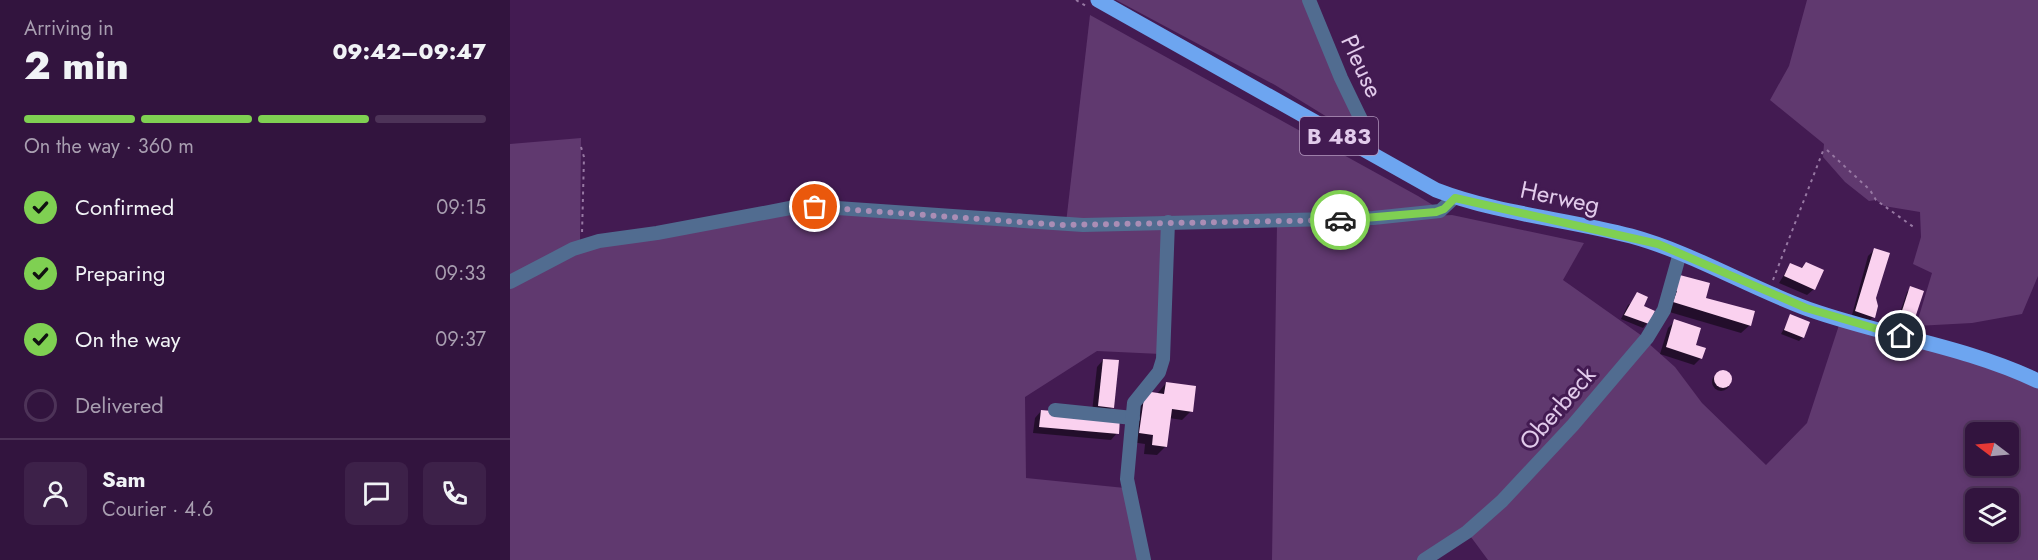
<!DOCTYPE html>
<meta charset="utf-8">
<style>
:root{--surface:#32143e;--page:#3d2149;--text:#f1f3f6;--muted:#a89eb0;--line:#4d3358;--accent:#7fd052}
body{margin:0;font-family:Jost,sans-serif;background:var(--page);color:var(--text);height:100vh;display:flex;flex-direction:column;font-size:22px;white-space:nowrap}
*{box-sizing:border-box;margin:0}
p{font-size:20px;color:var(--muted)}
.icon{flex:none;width:33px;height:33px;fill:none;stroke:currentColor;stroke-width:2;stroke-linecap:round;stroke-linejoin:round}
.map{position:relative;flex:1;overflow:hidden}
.sheet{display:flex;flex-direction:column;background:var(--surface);width:510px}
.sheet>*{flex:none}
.needle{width:39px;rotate:286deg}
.fabs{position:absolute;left:1455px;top:422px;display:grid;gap:12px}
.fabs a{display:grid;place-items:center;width:54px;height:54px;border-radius:9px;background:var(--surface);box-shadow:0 3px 9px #0003,0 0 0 2px var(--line);font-size:30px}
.pin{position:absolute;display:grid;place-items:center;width:51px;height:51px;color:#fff;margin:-26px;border:3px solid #fff;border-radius:50%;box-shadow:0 2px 6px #0007}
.courier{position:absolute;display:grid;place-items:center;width:60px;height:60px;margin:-30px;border:4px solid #7fd052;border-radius:50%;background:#fff;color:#222;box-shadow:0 2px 8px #0007}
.head em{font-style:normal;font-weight:800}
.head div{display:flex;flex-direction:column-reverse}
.head{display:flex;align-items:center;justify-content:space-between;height:102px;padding:0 24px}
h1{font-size:39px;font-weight:800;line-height:45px}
.bar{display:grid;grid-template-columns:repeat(4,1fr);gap:9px 6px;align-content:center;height:72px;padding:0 24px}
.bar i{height:8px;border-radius:4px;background:var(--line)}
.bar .selected{background:var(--accent)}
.bar p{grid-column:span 4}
.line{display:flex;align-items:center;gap:15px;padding:0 24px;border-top:2px solid var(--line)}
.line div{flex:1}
.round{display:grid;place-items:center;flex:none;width:63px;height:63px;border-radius:9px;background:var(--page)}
ol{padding:0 24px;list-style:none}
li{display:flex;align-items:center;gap:18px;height:66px}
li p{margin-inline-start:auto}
li .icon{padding:6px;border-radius:50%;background:var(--accent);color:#111;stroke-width:4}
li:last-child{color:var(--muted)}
li i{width:33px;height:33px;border:3px solid var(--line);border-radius:50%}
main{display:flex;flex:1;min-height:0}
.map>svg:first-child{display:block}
.green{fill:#60396f;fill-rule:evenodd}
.shadow{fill:#0007}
.building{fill:#fad1ef}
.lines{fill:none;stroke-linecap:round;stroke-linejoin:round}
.path{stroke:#9778a3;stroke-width:2;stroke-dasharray:3 4.5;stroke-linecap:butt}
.minor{stroke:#516c90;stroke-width:14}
.major{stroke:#6da5f0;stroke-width:15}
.done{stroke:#aa8db5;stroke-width:6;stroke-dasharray:0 10.8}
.route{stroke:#7fd052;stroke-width:8}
.labels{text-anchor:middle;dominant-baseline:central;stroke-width:6;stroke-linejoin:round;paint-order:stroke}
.shield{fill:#431b52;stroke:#b296bd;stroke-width:1.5}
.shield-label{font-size:22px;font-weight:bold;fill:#e2cbeb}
.street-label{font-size:24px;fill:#e2cbeb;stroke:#431b52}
</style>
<main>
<section class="sheet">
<div class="head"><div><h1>2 min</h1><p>Arriving in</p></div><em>09:42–09:47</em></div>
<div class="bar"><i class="selected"></i><i class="selected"></i><i class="selected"></i><i></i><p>On the way · 360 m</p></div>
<ol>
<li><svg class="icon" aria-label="check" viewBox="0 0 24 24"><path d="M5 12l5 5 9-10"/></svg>Confirmed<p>09:15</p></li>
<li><svg class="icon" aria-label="check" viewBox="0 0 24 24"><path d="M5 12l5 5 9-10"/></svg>Preparing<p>09:33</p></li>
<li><svg class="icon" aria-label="check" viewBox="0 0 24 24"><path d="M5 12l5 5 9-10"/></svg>On the way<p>09:37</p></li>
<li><i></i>Delivered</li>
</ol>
<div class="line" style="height:108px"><a class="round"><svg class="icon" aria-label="person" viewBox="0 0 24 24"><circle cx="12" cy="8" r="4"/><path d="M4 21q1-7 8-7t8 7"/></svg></a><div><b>Sam</b><p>Courier · 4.6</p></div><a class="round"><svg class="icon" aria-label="chat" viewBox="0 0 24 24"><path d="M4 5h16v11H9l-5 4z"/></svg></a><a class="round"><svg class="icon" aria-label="phone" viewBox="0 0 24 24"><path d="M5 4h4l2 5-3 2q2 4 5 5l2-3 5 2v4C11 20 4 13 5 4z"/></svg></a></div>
</section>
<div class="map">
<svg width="1528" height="560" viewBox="0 0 1528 560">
<rect width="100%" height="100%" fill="#431b52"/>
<!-- green -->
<g class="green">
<polygon points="606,0 795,0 853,139 765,85"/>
<polygon points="1297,0 1528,0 1528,276 1512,314 1462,323 1406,326 1422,273 1403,264 1411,237 1410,212 1374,206 1366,200 1359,201 1335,182 1313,157 1314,144 1260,100 1279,66"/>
<polygon points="580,15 908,196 926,207 875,215 556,223"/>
<polygon points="71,138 70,242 0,277 0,144"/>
<polygon points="285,211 655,227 651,354 587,351 515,397 516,478 615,488 633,560 0,560 0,280 70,247"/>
<polygon points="942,215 1074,243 1053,280 1135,338 991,500 912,560 762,560 767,224"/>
<path d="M1330,322L1391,339L1528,385V560H978L958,533L1137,342L1165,367L1192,403L1256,465L1297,423ZM1466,432H1498V465H1466ZM1466,498H1498V531H1466Z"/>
</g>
<!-- shadow -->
<g class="shadow">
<polygon points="1364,250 1364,299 1367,300 1363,317 1359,321 1342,315 1358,256"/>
<polygon points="1296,263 1304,289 1297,295 1269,283 1280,265 1290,269"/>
<polygon points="1158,284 1194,299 1240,325 1231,333 1156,311"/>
<polygon points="1401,288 1402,320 1398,324 1387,321 1397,292"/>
<polygon points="1123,302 1137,323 1133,328 1111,319 1118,305"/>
<polygon points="1281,316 1293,337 1289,341 1271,334"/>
<polygon points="1165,321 1191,358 1184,365 1150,354 1158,328"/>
<polygon points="593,360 602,407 596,414 582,412 587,367"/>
<circle cx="1211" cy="382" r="9"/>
<polygon points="656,383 681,411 672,420 659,418 655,447 647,455 634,454 635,444 621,442 626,401 647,394"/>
<polygon points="531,411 607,433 601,440 523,433 525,418"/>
</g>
<!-- building -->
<g class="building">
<polygon points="1364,248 1380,253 1366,298 1368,306 1365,318 1345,311"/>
<polygon points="1296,262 1314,270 1305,290 1274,276 1280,263 1292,268"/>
<polygon points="1166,274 1200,283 1196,298 1245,311 1241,326 1163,302 1167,291 1162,290"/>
<polygon points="1400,286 1414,291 1404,321 1390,317"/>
<polygon points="1127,292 1138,297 1134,306 1145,311 1139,324 1114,315"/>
<polygon points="1280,314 1300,322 1294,338 1274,330"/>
<polygon points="1164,319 1191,328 1186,345 1196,348 1192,359 1156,347"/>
<polygon points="593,359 609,360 604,408 588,406"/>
<circle cx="1213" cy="379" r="9"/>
<polygon points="656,382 686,386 683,412 662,409 657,447 642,445 643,435 629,433 635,391 654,394"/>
<polygon points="531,410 610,417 609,434 529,427"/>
</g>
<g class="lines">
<!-- path -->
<g class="path">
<polyline points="566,0 576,6"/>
<polyline points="71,147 74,157 72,234"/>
<polyline points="1263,280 1313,151 1317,150 1360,190 1366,200 1405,228"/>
</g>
<!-- minor -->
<g class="minor">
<polyline points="799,0 831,78 859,136 859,152"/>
<polyline points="0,282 63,249 89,241 147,233 280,208 327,208 573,225 863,218 930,211 945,197"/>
<polyline points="545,410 623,418"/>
<polyline points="634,560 617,479 621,435 624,403 649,372 653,359 658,222"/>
<polyline points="914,560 957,532 992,501 1063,425 1137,338 1154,310 1170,253"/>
</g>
<!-- major -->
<path class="major" d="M588,0L926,190C988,214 1057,219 1121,236C1183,253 1238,287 1298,309C1374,336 1455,346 1528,381"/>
</g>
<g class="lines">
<!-- done -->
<polyline class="done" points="305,207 552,225 830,220"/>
<!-- route -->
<polyline class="route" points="830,220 926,212 934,209 945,198 1148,244 1296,308 1391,336"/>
</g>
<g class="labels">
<!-- shield labels -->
<rect class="shield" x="790" y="117" width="78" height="38" rx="4.5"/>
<g class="shield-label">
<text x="829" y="136">B 483</text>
</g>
<!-- street labels -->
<g class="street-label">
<text transform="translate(852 66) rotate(65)">Pleuse</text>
<text transform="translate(1050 197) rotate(12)">Herweg</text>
<text transform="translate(1047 408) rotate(-49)">Oberbeck</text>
</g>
</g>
</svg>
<div class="fabs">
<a><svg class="needle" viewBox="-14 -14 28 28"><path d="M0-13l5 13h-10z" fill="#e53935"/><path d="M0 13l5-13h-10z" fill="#a89eb0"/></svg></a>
<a><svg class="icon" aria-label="layers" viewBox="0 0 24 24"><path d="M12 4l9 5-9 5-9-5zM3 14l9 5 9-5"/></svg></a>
</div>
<div class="pin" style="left:305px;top:207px;background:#ea580c"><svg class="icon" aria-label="bag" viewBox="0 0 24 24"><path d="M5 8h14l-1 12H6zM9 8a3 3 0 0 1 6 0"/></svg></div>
<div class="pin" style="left:1391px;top:336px;background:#1f2937"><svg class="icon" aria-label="home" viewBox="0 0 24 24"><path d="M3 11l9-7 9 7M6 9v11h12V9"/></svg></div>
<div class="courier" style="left:830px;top:220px"><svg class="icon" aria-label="car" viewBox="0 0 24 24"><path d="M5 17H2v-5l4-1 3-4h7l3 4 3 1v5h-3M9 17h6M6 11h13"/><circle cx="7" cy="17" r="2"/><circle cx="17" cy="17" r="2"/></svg></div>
</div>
</main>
